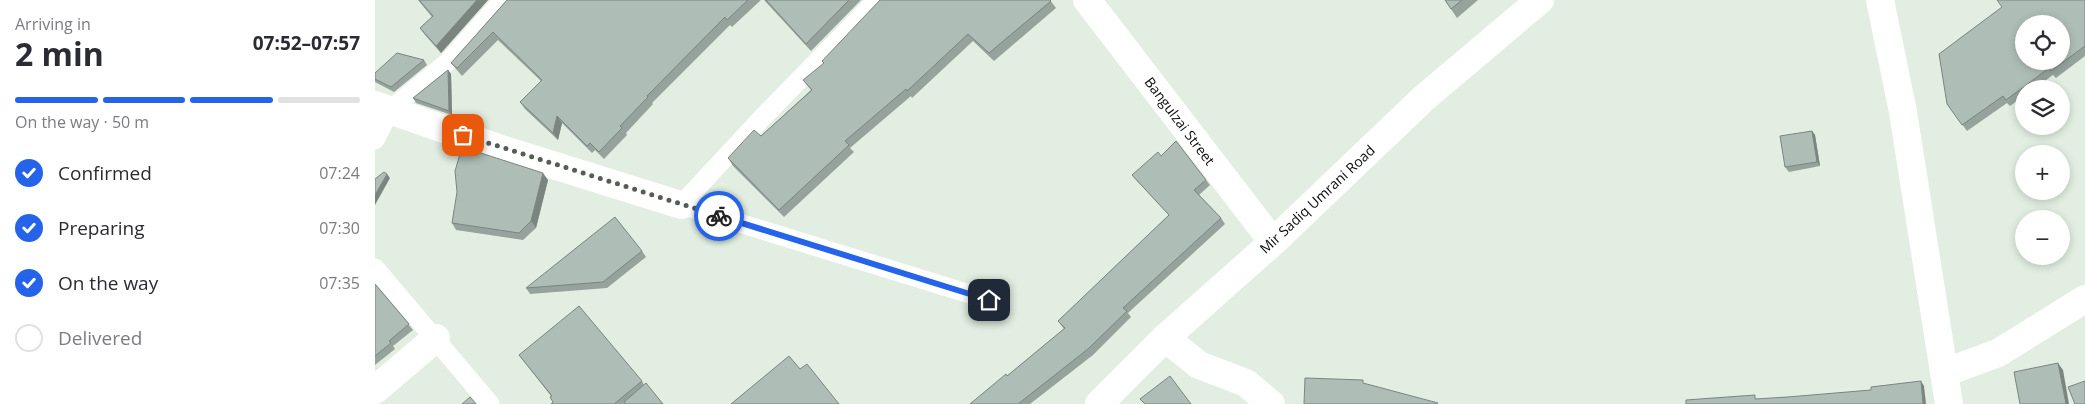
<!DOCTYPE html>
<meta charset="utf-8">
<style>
:root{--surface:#fff;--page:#f7f7f7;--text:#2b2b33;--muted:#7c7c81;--line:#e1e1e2;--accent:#2563eb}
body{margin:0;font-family:"Open Sans",sans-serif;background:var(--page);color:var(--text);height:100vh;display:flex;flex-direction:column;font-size:19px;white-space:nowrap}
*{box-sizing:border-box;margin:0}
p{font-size:16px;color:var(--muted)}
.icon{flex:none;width:28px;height:28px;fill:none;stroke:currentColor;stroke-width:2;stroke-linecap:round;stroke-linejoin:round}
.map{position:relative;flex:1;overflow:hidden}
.sheet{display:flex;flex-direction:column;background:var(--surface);width:375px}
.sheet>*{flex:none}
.buttons{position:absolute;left:1640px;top:15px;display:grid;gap:10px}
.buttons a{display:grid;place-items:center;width:55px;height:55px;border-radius:50%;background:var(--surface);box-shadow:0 2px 8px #0003;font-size:25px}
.pin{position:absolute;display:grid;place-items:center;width:42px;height:42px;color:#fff;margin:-21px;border-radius:10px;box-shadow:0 2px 8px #0006}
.courier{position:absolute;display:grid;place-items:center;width:50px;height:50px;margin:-25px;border:4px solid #2563eb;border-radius:50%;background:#fff;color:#222;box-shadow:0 1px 6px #0007}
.headline em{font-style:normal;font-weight:700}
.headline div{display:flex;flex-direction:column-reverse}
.headline{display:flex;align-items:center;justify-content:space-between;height:85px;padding:0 15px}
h1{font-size:32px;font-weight:700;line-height:38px}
.bar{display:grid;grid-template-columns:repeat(4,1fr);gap:8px 5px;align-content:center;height:60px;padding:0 15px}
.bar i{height:6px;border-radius:4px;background:var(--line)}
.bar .on{background:var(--accent)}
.bar p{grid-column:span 4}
ol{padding:0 15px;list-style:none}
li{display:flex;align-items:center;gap:15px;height:55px}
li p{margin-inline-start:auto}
li .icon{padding:5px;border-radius:50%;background:var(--accent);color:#fff;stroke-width:4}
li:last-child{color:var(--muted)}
li i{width:28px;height:28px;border:2px solid var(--line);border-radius:50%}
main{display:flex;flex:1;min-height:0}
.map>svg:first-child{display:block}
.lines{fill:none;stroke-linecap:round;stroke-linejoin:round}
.lane{stroke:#fff;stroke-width:19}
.street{stroke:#fff;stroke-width:28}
.wall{fill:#96a39d}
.shaded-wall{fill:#7a8580}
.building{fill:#aebeb7;stroke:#7a8580;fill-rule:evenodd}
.done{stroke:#565c56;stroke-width:5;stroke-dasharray:0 9}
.route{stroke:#2563eb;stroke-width:6}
.labels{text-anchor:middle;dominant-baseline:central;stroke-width:4;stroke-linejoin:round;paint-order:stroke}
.street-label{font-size:14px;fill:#0a0e0a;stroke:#fff}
</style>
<main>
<section class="sheet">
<div class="headline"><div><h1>2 min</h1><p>Arriving in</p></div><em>07:52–07:57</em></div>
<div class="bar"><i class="on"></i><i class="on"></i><i class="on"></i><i></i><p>On the way · 50 m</p></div>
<ol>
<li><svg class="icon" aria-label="check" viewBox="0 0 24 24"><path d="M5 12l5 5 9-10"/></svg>Confirmed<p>07:24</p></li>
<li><svg class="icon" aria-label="check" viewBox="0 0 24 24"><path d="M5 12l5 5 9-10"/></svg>Preparing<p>07:30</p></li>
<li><svg class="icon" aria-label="check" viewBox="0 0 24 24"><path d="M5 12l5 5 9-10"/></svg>On the way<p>07:35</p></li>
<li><i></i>Delivered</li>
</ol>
</section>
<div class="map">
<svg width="1710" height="404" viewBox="0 0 1710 404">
<rect width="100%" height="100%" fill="#e2eee2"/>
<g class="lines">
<!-- lane -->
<g class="lane">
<polyline points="502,0 386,119 306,205 614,300"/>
<polyline points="0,140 16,109 74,61 128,0"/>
<polyline points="0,268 115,404"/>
</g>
<!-- street -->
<g class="street">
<polyline points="712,0 898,242"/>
<polyline points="1505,0 1528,112 1574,404"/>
<polyline points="0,105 123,148 306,205"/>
<polyline points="790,338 824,365 871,383 896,404"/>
<polyline points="1569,373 1623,353 1710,299"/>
<polyline points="0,390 61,338"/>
<polyline points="724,404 790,338 898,242 1049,98 1165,0"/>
</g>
</g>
<!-- wall -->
<g class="wall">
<polygon points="43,0 113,0 66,53 50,35 45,28 57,17"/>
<polygon points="132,0 386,0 357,27 355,25 277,103 278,104 251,133 252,135 229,159 220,150 217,153 187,123 183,140 150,109 145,102 166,81 123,40 87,76 76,63"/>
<polygon points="389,0 486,0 436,51"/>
<polygon points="675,0 681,8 619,61 598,41 537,98 536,96 475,148 479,152 409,217 358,166 353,158 386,136 436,90 428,80"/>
<polygon points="1070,0 1103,0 1082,18"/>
<polygon points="1710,0 1710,56 1681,78 1678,75 1659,89 1649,89 1649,96 1635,106 1632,103 1592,131 1572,104 1627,7"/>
<polygon points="49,60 52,65 19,92 0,82 0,73"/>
<polygon points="73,70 76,74 77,115 41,103 38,98"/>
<polygon points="1437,131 1440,135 1445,166 1414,172 1410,167"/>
<polygon points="786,156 831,180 835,185 824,195 846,218 850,224 753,313 756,317 718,355 655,404 595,404 632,376 689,329 683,321 794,215 762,181 757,175"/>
<polygon points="173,180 161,228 148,240 81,230 77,223"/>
<polygon points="267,251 271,257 232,288 155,294 151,288"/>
<polygon points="0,284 38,330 18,346 20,349 0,365"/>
<polygon points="144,355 267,381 269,385 288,404 176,404 178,402 176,396"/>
</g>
<!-- shaded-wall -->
<g class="shaded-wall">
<polygon points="102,0 113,0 66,53 61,46"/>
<polygon points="73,70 76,74 77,115 74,111"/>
<polygon points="182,116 187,123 183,140 178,133"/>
<polygon points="1437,131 1440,135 1445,166 1442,162"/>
<polygon points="168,173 173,180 161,228 156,221"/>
<polygon points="12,174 15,178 0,205 0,195"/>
<polygon points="1683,363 1688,370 1694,404 1691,404"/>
<polygon points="1546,381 1549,386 1551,404 1548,404"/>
</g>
<!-- building -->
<g class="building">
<polygon points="44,0 102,0 61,46 45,28 58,16"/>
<polygon points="132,0 373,0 352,20 350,17 272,96 273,97 245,126 247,128 224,152 215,143 212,146 182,116 178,133 145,102 167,80 118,32 82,68 76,63"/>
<polygon points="391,0 474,0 431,44"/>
<polygon points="505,0 675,0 676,1 614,53 593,34 532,91 531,89 470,141 474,145 404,210 353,158 379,130 386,136 437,90 428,80 449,63 447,61"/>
<polygon points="1070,0 1087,0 1076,9"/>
<path d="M1622,0H1710V46L1676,71L1674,68L1631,100L1628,96L1587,125L1572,104L1564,54L1627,7ZM1649,24H1686V61H1649Z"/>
<polygon points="22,53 49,60 16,87 0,79 0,73"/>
<polygon points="73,70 74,111 38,98"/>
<polygon points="1437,131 1442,162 1410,167 1405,136"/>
<polygon points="801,141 831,180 819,190 846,218 748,308 752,311 713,349 643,404 595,404 631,374 632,376 690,328 683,321 794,215 757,175 783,152 786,156"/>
<polygon points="87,147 168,173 156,221 144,233 77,223 82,192 80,171"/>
<polygon points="9,172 12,174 0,195 0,179"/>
<polygon points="240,217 267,251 228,282 151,288"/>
<polygon points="0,284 34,324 14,341 16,343 0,356"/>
<polygon points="204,306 267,381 239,404 176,404 178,402 175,397 177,396 144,355"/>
<polygon points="414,356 425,369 432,364 464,404 356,404"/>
<polygon points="1683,363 1691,404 1645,404 1639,372"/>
<polygon points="795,376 816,404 770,404 765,399"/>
<polygon points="930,378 988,380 988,383 1063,403 1062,404 929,404"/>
<polygon points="1546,381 1548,404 1311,404 1311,400 1380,395 1380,399 1413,397 1496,390 1496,387"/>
<polygon points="1710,381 1710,404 1700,404 1693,387"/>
<polygon points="271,383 288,404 251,404 249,402"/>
<polygon points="95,397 101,404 87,404"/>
</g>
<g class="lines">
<!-- done -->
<polyline class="done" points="88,135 344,216"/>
<!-- route -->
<polyline class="route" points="344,216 614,300"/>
</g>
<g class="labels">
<!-- street labels -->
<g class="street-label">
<text transform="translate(805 121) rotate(53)">Bangulzai Street</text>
<text transform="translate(942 199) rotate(-43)">Mir Sadiq Umrani Road</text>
</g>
</g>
</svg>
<div class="buttons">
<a><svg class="icon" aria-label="locate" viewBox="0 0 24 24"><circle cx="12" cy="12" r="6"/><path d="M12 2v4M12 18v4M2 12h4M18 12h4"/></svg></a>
<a><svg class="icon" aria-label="layers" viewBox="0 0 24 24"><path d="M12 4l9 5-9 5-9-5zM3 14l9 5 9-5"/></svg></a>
<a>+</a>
<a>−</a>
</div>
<div class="pin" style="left:88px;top:135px;background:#ea580c"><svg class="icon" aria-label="bag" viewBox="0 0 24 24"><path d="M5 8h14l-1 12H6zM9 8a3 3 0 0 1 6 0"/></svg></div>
<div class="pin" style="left:614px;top:300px;background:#1f2937"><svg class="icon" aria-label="home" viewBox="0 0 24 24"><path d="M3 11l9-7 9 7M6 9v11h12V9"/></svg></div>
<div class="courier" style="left:344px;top:216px"><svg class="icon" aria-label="bike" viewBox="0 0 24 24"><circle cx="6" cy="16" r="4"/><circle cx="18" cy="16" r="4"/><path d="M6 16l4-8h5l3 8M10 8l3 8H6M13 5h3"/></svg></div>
</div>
</main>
